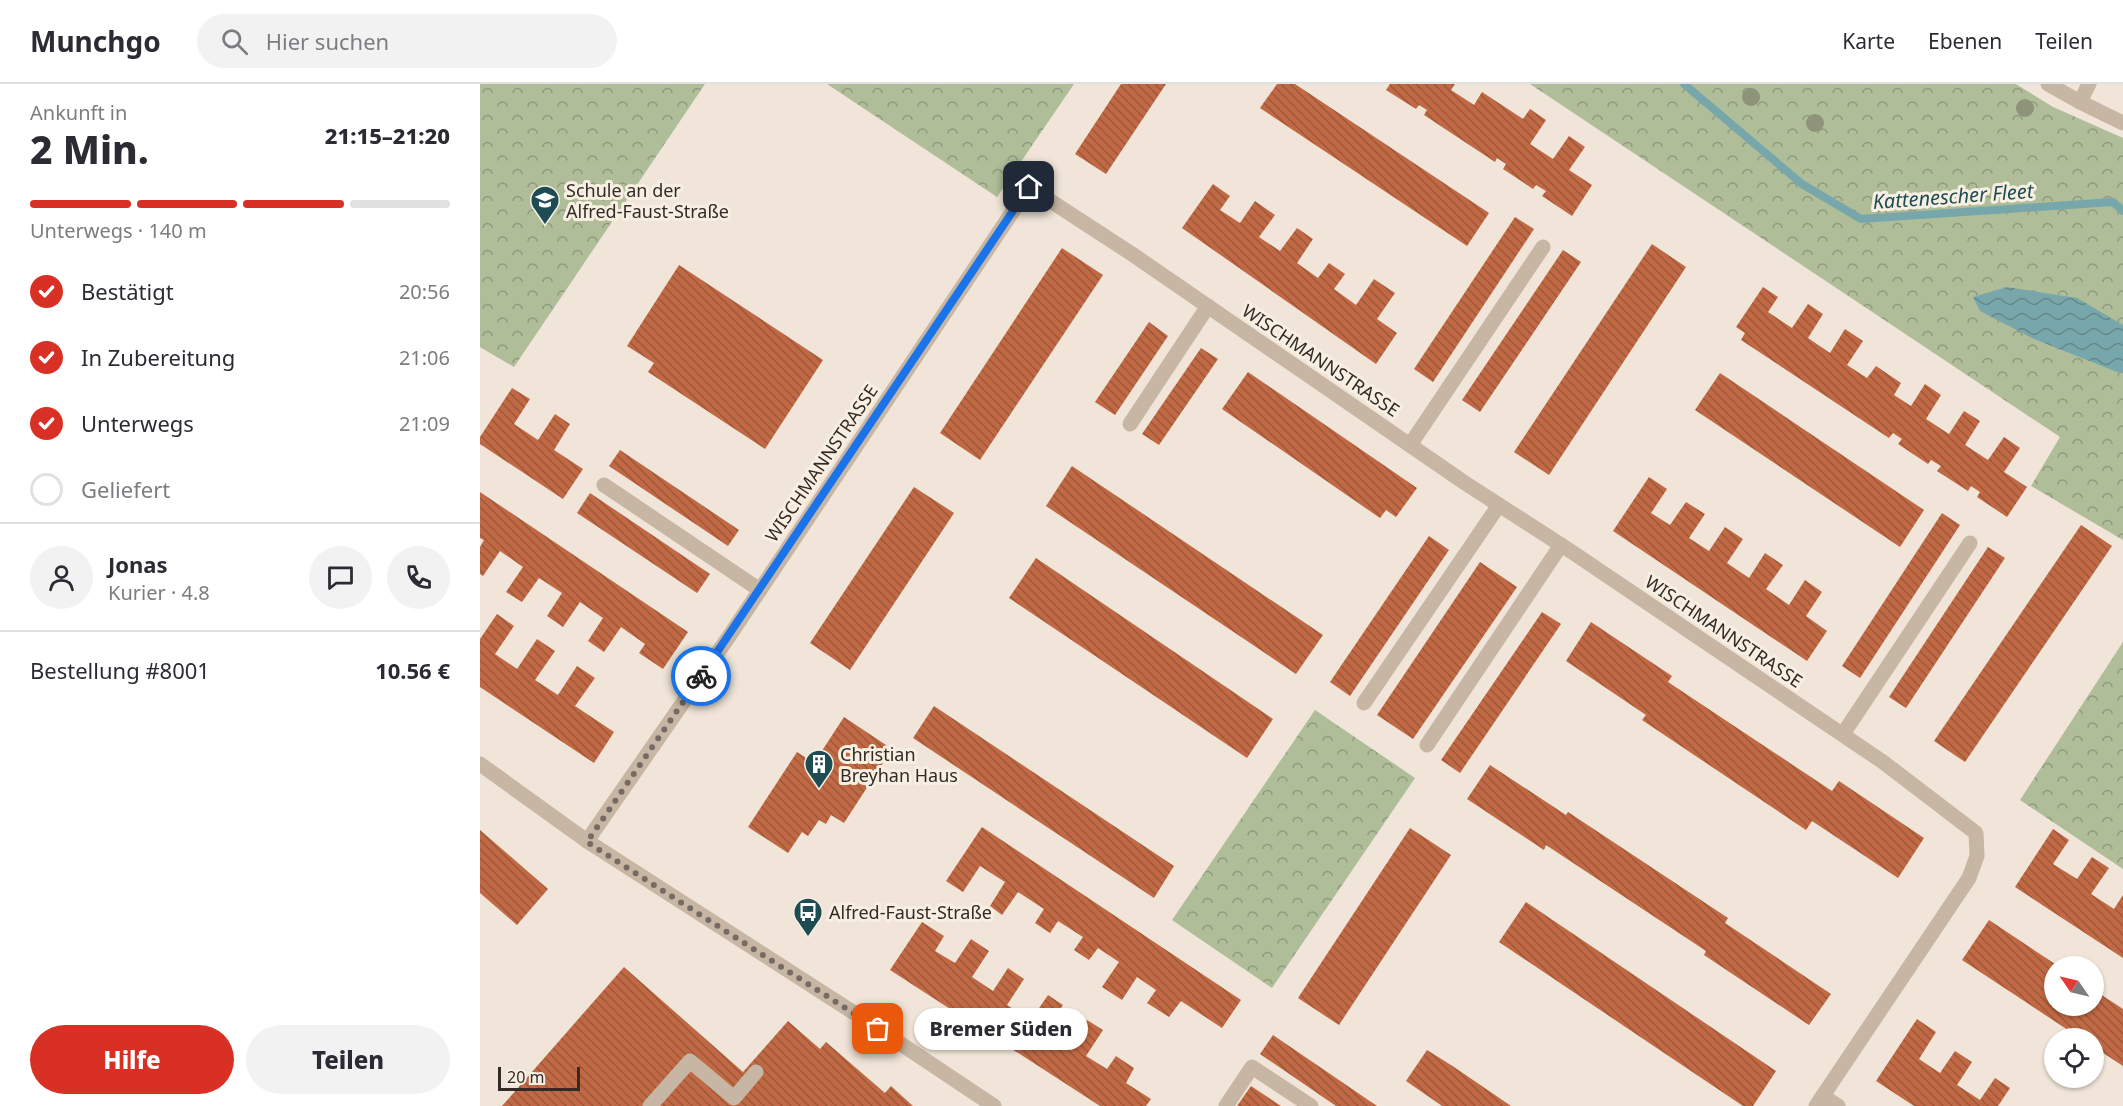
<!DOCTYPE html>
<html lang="de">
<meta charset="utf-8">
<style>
:root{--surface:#fff;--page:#f2f2f3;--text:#2b2b33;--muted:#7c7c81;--line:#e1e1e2;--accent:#d93025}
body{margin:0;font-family:"Noto Sans",sans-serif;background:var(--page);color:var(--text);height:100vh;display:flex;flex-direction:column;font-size:22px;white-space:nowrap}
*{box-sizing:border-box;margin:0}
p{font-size:20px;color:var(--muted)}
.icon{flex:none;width:33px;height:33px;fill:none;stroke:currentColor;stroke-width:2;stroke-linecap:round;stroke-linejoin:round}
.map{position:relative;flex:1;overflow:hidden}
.drawer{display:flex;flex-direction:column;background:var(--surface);width:480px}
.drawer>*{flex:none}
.needle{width:39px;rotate:304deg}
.controls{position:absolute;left:1564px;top:872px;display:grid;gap:12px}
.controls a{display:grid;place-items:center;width:60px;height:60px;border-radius:50%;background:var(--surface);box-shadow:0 2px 4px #0004;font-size:30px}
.scale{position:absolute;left:18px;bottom:15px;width:82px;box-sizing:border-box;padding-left:6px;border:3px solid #332a26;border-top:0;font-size:16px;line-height:21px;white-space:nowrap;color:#332a26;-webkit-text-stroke:4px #f8efe3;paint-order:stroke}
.pin{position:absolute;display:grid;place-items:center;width:51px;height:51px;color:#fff;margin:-26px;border-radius:12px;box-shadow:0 3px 9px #0006}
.courier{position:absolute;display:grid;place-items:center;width:60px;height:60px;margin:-30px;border:4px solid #1a73e8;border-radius:50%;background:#fff;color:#222;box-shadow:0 2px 8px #0007}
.bubble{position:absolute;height:42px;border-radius:21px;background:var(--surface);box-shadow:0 2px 4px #0004;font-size:20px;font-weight:800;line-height:42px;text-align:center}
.head em{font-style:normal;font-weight:800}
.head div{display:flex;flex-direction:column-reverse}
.head{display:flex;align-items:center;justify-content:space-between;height:102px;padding:0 30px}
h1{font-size:39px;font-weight:800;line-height:45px}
.bar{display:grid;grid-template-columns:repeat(4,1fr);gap:9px 6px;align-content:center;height:72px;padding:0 30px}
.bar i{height:8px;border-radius:4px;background:var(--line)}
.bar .active{background:var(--accent)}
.bar p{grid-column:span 4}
.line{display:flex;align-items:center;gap:15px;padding:0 30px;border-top:2px solid var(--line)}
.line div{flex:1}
.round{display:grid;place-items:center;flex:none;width:63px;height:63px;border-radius:32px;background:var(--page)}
ol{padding:0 30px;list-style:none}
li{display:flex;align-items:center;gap:18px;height:66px}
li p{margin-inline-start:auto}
li .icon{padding:6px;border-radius:50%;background:var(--accent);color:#fff;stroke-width:4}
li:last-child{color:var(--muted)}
li i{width:33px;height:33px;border:3px solid var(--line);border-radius:50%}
.primary-button{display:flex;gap:12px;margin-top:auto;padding:12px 30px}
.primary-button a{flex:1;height:69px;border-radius:36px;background:var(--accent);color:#fff;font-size:24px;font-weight:800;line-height:69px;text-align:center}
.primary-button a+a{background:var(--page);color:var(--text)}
header{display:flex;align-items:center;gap:36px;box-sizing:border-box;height:84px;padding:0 30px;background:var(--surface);border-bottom:2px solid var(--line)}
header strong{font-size:28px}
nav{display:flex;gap:33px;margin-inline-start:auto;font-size:21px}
.search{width:420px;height:54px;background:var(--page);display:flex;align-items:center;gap:15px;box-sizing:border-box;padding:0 21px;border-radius:33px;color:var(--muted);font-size:22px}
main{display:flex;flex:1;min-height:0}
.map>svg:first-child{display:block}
.park{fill:url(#park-crowns)}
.water{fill:url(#water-waves)}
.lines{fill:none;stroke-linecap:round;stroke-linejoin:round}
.stream{stroke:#78a7ab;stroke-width:8}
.building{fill:url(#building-back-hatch)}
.service{stroke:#c7b6a4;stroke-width:15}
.minor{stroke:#c7b6a4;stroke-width:15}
.tertiary{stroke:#c7b6a4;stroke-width:15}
.tree{fill:#8f9379}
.done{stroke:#756b64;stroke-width:6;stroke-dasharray:0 10.8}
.route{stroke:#1a73e8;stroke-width:8}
.labels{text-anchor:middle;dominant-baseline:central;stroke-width:6;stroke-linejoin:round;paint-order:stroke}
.poi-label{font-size:18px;fill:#332a26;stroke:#f8efe3;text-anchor:start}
.street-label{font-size:18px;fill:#332a26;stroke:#f8efe3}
.water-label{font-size:20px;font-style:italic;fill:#1d4c52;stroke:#f8efe3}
</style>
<header>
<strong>Munchgo</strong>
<div class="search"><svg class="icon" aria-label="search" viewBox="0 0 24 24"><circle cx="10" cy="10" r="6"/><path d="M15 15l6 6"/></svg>Hier suchen</div>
<nav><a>Karte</a><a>Ebenen</a><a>Teilen</a></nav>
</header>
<main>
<section class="drawer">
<div class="head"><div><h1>2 Min.</h1><p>Ankunft in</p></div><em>21:15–21:20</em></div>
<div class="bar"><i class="active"></i><i class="active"></i><i class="active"></i><i></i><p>Unterwegs · 140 m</p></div>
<ol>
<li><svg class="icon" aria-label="check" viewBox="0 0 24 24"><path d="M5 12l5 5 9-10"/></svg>Bestätigt<p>20:56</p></li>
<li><svg class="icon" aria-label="check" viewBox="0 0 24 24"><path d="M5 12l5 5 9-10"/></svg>In Zubereitung<p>21:06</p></li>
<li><svg class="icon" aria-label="check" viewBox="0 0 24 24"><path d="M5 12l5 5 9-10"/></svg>Unterwegs<p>21:09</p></li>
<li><i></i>Geliefert</li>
</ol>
<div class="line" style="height:108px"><a class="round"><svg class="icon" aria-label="person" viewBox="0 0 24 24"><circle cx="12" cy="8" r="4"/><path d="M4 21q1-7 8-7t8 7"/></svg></a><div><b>Jonas</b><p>Kurier · 4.8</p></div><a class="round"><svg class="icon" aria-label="chat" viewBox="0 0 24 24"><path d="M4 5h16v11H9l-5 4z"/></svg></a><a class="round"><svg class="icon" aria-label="phone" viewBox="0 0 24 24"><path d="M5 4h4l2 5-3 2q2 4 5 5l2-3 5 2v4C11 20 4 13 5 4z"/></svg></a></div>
<div class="line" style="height:78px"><div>Bestellung #8001</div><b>10.56 €</b></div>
<div class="primary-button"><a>Hilfe</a><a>Teilen</a></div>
</section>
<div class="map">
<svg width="1643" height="1022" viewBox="0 0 1643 1022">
<defs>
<pattern id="park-crowns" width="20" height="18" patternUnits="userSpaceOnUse" patternTransform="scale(1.5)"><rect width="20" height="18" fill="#afbd99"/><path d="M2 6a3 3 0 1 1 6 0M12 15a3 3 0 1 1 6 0" fill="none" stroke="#8f9a7d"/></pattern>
<pattern id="water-waves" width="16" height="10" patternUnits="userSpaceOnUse" patternTransform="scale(1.5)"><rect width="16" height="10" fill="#78a7ab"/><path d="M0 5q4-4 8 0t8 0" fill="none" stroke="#63888b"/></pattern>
<pattern id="building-back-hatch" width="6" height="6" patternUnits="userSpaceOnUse" patternTransform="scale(1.5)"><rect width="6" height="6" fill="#c16944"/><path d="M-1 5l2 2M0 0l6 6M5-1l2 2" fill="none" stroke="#9d5739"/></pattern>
</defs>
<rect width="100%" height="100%" fill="#f0e5d8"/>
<!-- park -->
<g class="park">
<polygon points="0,0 225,0 34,283 0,263"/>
<polygon points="347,0 594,0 517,113"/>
<polygon points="1050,0 1536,0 1573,23 1643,54 1643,456 1551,402 1580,353"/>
<polygon points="1643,558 1643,785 1540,716"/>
<polygon points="835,626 935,694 792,904 692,836"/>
</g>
<!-- water -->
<polygon class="water" points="1527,203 1597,214 1643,241 1643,289 1637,288 1554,255 1500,227 1493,213"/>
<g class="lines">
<!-- stream -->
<polyline class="stream" points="1204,0 1322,100 1381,135 1633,118 1643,127"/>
</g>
<!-- building -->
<g class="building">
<polygon points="641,0 686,0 626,90 595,70"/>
<polygon points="797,0 815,0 1009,129 987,162 780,24"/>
<polygon points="910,0 975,0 971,6 994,21 1002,8 1043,35 1050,25 1066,36 1050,60 1073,75 1089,52 1105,63 1089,86 1112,101 1092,132 1062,112 1066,107 1056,101 1053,105 1023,85 1026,80 1017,74 1015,78 944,31 947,26 939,21 936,25 906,6"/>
<polygon points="733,100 750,112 740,126 760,139 775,117 795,131 779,153 800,167 817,144 833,155 817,179 838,194 849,179 865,190 854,205 876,221 894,195 915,209 897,235 917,249 896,280 702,144"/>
<polygon points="1035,133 1054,145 953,298 934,285"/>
<polygon points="1172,160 1206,183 1069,391 1034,368"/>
<polygon points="582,164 623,191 500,376 460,349"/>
<polygon points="1083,166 1101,178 1000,328 982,316"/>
<polygon points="199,181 343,276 285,365 168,288 174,279 147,262"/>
<polygon points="1283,203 1298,213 1288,228 1312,244 1328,220 1343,230 1328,254 1350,269 1365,245 1383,257 1367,281 1387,294 1396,282 1421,299 1414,311 1431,322 1445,300 1461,311 1446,335 1469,350 1484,327 1500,337 1485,361 1508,376 1524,353 1540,364 1524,388 1547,403 1527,433 1497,413 1500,408 1491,402 1488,407 1457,387 1461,382 1451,376 1448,380 1418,360 1422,355 1413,349 1409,354 1261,256 1265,249 1256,243"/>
<polygon points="669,238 688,252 635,331 615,318"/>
<polygon points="721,264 738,275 679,361 662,350"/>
<polygon points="768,288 937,404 916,433 906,426 900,434 742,325"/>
<polygon points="1240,289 1444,426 1420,463 1215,326"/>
<polygon points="32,304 50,315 34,340 58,356 75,330 90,340 74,366 103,385 83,415 0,360 0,353"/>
<polygon points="140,366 259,446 248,462 129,382"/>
<polygon points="592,382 843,551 816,590 566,422"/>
<polygon points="1169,393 1187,405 1171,429 1190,441 1206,418 1225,430 1209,454 1229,467 1245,443 1263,455 1247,479 1269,494 1285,469 1303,481 1286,505 1309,521 1325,496 1342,508 1326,532 1347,547 1327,577 1133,447"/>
<polygon points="434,403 474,429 370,586 330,559"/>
<polygon points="0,408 208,548 183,585 159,569 165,560 141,543 124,568 108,557 123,534 100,518 83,543 67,532 82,509 59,494 42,518 26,508 43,483 20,467 3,492 0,490 0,463 4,456 0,454"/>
<polygon points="110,409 230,490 217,509 97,429"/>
<polygon points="1462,429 1480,441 1380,594 1362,582"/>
<polygon points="1601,441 1632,462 1485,678 1454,657"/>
<polygon points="949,452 969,466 870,612 850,598"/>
<polygon points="1508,463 1525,474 1426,624 1409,613"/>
<polygon points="556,474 793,635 767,674 529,514"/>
<polygon points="1000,478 1037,503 933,655 897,631"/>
<polygon points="1062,528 1081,540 980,689 961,676"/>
<polygon points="17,530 34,542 15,570 37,585 57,555 75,567 55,596 78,611 97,582 115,594 95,622 134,648 114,679 0,603 0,555"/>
<polygon points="1111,538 1192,592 1188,598 1352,707 1359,697 1444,754 1418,794 1332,737 1326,746 1162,636 1166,631 1086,577"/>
<polygon points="454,622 694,782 674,814 433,654"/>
<polygon points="364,633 412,665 364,739 351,731 346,740 339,736 328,752 322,748 308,769 268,743 317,668 334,679"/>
<polygon points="1010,681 1086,731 1088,728 1248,834 1245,839 1351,910 1329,941 1224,871 1226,867 1066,761 1064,766 987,715"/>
<polygon points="502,743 761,916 742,944 701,917 689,933 667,919 676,906 657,893 642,916 622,903 639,878 618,864 609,876 594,866 603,853 578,837 570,849 555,839 564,825 538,808 522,831 510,822 525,798 500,782 483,808 466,797"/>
<polygon points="930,744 971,771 859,941 818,914"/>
<polygon points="1573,745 1589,756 1573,780 1597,795 1612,773 1629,784 1611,810 1634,825 1643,811 1643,874 1535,803"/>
<polygon points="0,746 68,805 37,841 0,809"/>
<polygon points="1046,818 1296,987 1273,1022 1263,1022 1019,858"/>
<polygon points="1509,836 1578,882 1575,882 1575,921 1614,921 1614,906 1643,925 1643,982 1614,963 1614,954 1600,954 1482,876"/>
<polygon points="442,838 464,852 455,867 475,879 491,855 509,867 492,893 513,907 528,884 544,895 527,921 551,936 568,911 583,921 566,946 590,961 607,936 623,946 606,972 627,985 636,972 654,984 646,999 671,1015 666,1022 620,1022 410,886"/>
<polygon points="144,883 263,988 308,937 340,965 346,958 405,1009 411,1002 433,1022 22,1022"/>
<polygon points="1437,935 1456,948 1439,975 1460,989 1475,967 1492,978 1477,1001 1500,1016 1515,994 1530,1004 1518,1022 1434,1022 1396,997"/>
<polygon points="793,951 897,1022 856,1022 780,970"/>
<polygon points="947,966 974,983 1031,1022 962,1022 952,1015 926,997"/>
<polygon points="771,1002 801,1022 757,1022"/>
</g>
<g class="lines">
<!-- service -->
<g class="service">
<polyline points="1600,18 1609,0"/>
<polyline points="650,340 728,222"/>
<polyline points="930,361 1063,163"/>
<polyline points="124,401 280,506"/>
<polyline points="884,619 1019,421"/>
<polyline points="1363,650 1490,459"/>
<polyline points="947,661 1081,461"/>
<polyline points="170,1022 210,977 254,1014 276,988"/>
<polyline points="746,1022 772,983 831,1022"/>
</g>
<!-- minor -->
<g class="minor">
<polyline points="1568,0 1600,18 1643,39"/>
<polyline points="107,757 252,548 549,103 652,170 985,399 1092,468 1403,678 1496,749 1497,772 1489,794 1336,1022"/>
<polyline points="1343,1012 1358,1022"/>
</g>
<!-- tertiary -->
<polyline class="tertiary" points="0,680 107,757 379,932 514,1022"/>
</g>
<!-- trees -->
<g class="tree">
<circle cx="1271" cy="13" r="9"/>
<circle cx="1545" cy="24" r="9"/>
<circle cx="1335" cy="39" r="9"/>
</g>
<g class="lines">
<!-- done -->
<polyline class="done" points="221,592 107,758 398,945"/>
<!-- route -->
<polyline class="route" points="221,592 549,103"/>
</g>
<!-- icons -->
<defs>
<g id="school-pin" transform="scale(1.5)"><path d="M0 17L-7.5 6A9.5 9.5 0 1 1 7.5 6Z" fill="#1d4c52" stroke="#f8efe3"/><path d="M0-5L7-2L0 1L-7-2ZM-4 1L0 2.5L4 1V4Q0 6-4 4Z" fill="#fff"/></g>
<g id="building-pin" transform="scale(1.5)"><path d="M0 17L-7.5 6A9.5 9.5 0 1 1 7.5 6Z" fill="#1d4c52" stroke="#f8efe3"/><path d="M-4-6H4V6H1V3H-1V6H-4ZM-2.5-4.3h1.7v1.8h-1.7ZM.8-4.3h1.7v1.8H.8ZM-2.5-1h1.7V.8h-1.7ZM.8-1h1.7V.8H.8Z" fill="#fff"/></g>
<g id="bus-pin" transform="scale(1.5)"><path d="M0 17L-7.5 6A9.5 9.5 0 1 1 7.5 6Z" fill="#1d4c52" stroke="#f8efe3"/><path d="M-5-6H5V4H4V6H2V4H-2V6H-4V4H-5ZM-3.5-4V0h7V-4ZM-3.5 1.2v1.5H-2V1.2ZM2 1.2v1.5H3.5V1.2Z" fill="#fff"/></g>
</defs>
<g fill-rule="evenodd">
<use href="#school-pin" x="65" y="116"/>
<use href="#building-pin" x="339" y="680"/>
<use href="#bus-pin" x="328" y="828"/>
</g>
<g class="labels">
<!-- poi labels -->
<g class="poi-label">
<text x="86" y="106">Schule an der<tspan x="86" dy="21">Alfred-Faust-Straße</tspan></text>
<text x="360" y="670">Christian<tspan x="360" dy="21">Breyhan Haus</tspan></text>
<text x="349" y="828">Alfred-Faust-Straße</text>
</g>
<!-- street labels -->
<g class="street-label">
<text transform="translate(841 276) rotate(34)">WISCHMANNSTRASSE</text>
<text transform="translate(341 379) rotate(-56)">WISCHMANNSTRASSE</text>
<text transform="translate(1244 547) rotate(34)">WISCHMANNSTRASSE</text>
</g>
<!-- water labels -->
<g class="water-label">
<text transform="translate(1473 112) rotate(-4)">Kattenescher Fleet</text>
</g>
</g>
</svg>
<div class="controls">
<a><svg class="needle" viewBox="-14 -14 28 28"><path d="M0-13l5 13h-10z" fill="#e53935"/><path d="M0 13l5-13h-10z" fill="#7c7c81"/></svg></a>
<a><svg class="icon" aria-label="locate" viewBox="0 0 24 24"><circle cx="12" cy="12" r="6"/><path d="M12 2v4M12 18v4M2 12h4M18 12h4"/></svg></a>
</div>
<div class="scale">20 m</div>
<div class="pin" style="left:398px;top:945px;background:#ea580c"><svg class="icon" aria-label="bag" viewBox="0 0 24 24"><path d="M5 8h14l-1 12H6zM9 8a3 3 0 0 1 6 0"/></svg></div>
<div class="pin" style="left:549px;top:103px;background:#1f2937"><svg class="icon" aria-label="home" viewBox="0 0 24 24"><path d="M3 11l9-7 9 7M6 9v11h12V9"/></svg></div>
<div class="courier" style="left:221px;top:592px"><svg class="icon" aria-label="bike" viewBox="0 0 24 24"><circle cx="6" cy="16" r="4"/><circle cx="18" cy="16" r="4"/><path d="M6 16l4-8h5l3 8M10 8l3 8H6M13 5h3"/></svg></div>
<div class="bubble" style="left:434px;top:924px;width:174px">Bremer Süden</div>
</div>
</main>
